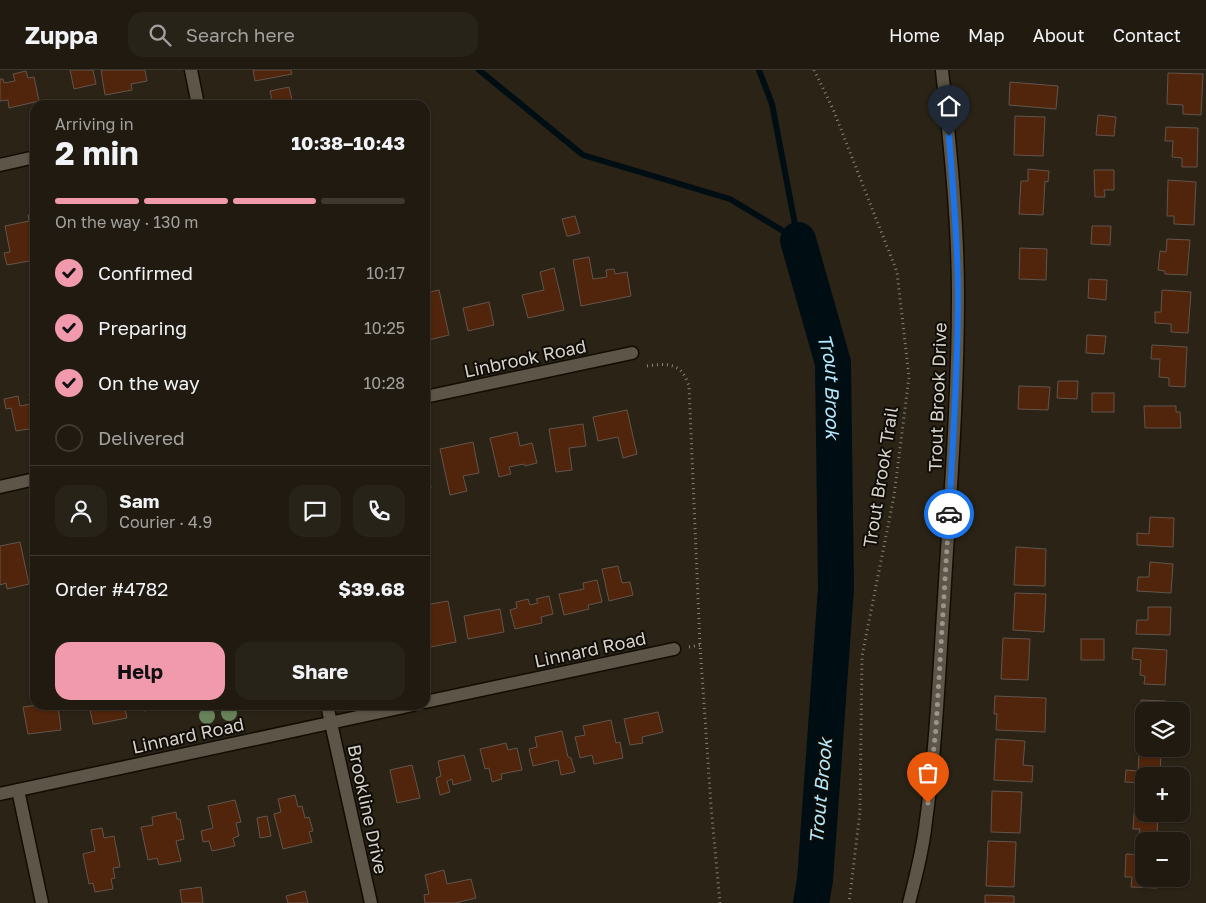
<!DOCTYPE html>
<meta charset="utf-8">
<style>
:root{--surface:#201a10;--page:#282319;--text:#f1f3f6;--muted:#a2a19f;--line:#3d3830;--accent:#f29aad}
body{margin:0;font-family:"Golos Text",sans-serif;background:var(--page);color:var(--text);height:100vh;display:flex;flex-direction:column;font-size:19px;white-space:nowrap}
*{box-sizing:border-box;margin:0}
p{font-size:16px;color:var(--muted)}
.icon{flex:none;width:28px;height:28px;fill:none;stroke:currentColor;stroke-width:2;stroke-linecap:round;stroke-linejoin:round}
.map{position:relative;flex:1;overflow:hidden}
.drawer{position:absolute;left:30px;top:30px;width:400px;height:610px;display:flex;flex-direction:column;background:var(--surface);border-radius:15px;box-shadow:0 1px 4px #0004,0 0 0 1px var(--line)}
.drawer>*{flex:none}
.fabs{position:absolute;left:1135px;top:632px;display:grid;gap:10px}
.fabs a{display:grid;place-items:center;width:55px;height:55px;border-radius:10px;background:var(--surface);box-shadow:0 1px 4px #0004,0 0 0 1px var(--line);font-size:25px}
.pin{position:absolute;display:grid;place-items:center;width:42px;height:42px;color:#fff;margin:-51px -21px;border-radius:50% 50% 50% 0;rotate:-45deg;box-shadow:0 0 5px #0007}
.pin .icon{rotate:45deg}
.courier{position:absolute;display:grid;place-items:center;width:50px;height:50px;margin:-25px;border:4px solid #1a73e8;border-radius:50%;background:#fff;color:#222;box-shadow:0 1px 6px #0007}
.headline em{font-style:normal;font-weight:700}
.headline div{display:flex;flex-direction:column-reverse}
.headline{display:flex;align-items:center;justify-content:space-between;height:85px;padding:0 25px}
h1{font-size:32px;font-weight:700;line-height:38px}
.bar{display:grid;grid-template-columns:repeat(4,1fr);gap:8px 5px;align-content:center;height:60px;padding:0 25px}
.bar i{height:6px;border-radius:4px;background:var(--line)}
.bar .selected{background:var(--accent)}
.bar p{grid-column:span 4}
.line{display:flex;align-items:center;gap:12px;padding:0 25px;border-top:1px solid var(--line)}
.line div{flex:1}
.round{display:grid;place-items:center;flex:none;width:52px;height:52px;border-radius:15px;background:var(--page)}
ol{padding:0 25px;list-style:none}
li{display:flex;align-items:center;gap:15px;height:55px}
li p{margin-inline-start:auto}
li .icon{padding:5px;border-radius:50%;background:var(--accent);color:#111;stroke-width:4}
li:last-child{color:var(--muted)}
li i{width:28px;height:28px;border:2px solid var(--line);border-radius:50%}
.primary-button{display:flex;gap:10px;margin-top:auto;padding:10px 25px}
.primary-button a{flex:1;height:58px;border-radius:15px;background:var(--accent);color:#111;font-size:20px;font-weight:700;line-height:58px;text-align:center}
.primary-button a+a{background:var(--page);color:var(--text)}
header{display:flex;align-items:center;gap:30px;box-sizing:border-box;height:70px;padding:0 25px;background:var(--surface);border-bottom:1px solid var(--line)}
header strong{font-size:24px}
nav{display:flex;gap:28px;margin-inline-start:auto;font-size:18px}
.search{width:350px;height:45px;background:var(--page);display:flex;align-items:center;gap:12px;box-sizing:border-box;padding:0 18px;border-radius:15px;color:var(--muted);font-size:19px}
.map>svg:first-child{display:block}
.lines{fill:none;stroke-linecap:round;stroke-linejoin:round}
.stream{stroke:#000e14;stroke-width:6}
.river{stroke:#000e14;stroke-width:36}
.building{fill:#50250b;stroke:#63544c}
.street-casing{stroke:#120c03;stroke-width:15}
.secondary-casing{stroke:#120c03;stroke-width:15}
.path{stroke:#898379;stroke-width:3;stroke-dasharray:1 4;stroke-linecap:butt}
.street{stroke:#5d5547;stroke-width:12}
.secondary{stroke:#5d5547;stroke-width:12}
.tree{fill:#68835a}
.done{stroke:#9a958c;stroke-width:5;stroke-dasharray:0 9}
.route{stroke:#1a73e8;stroke-width:6}
.labels{text-anchor:middle;dominant-baseline:central;stroke-width:4;stroke-linejoin:round;paint-order:stroke}
.street-label{font-size:18px;fill:#d7d3cb;stroke:#100c07}
.water-label{font-size:19px;font-style:italic;fill:#b2eafc;stroke:#100c07}
</style>
<header>
<strong>Zuppa</strong>
<div class="search"><svg class="icon" aria-label="search" viewBox="0 0 24 24"><circle cx="10" cy="10" r="6"/><path d="M15 15l6 6"/></svg>Search here</div>
<nav><a>Home</a><a>Map</a><a>About</a><a>Contact</a></nav>
</header>
<div class="map">
<svg width="1206" height="833" viewBox="0 0 1206 833">
<rect width="100%" height="100%" fill="#2a2316"/>
<g class="lines">
<!-- stream -->
<g class="stream">
<polyline points="479,0 583,85 730,129 798,170"/>
<polyline points="759,0 772,34 798,170"/>
</g>
<!-- river -->
<path class="river" id="s1" d="M798,170L833,293L836,518L815,810L811,833"/>
</g>
<!-- building -->
<g class="building">
<polygon points="70,0 93,0 96,14 74,19"/>
<polygon points="101,0 145,0 147,11 131,14 132,20 105,25"/>
<polygon points="253,0 291,0 292,4 255,11"/>
<polygon points="26,1 28,8 34,7 39,31 9,38 8,30 0,31 0,9 3,9 4,13 15,11 13,4"/>
<polygon points="1168,3 1203,4 1201,45 1183,44 1183,35 1167,34"/>
<polygon points="1010,12 1058,16 1056,39 1009,35"/>
<polygon points="289,17 293,34 273,35 270,21"/>
<polygon points="1098,45 1116,47 1114,66 1096,65"/>
<polygon points="1015,46 1045,47 1043,86 1014,85"/>
<polygon points="1166,57 1198,58 1197,97 1182,97 1182,88 1172,87 1173,71 1165,71"/>
<polygon points="1028,99 1049,101 1048,112 1045,111 1043,145 1019,144 1021,111 1028,111"/>
<polygon points="1094,100 1114,100 1114,120 1104,120 1105,127 1095,127"/>
<polygon points="1168,110 1196,112 1194,155 1174,154 1174,146 1167,146"/>
<polygon points="35,144 35,190 7,195 4,183 10,182 5,156 29,151 28,145"/>
<polygon points="575,146 580,163 569,166 567,166 562,149"/>
<polygon points="1092,156 1111,156 1110,175 1091,174"/>
<polygon points="1167,169 1190,170 1187,205 1165,204 1165,201 1158,200 1160,181 1166,182"/>
<polygon points="1020,178 1047,179 1046,210 1019,209"/>
<polygon points="589,187 593,209 607,207 606,200 614,199 615,204 627,202 631,226 581,236 573,190"/>
<polygon points="554,198 564,240 528,248 522,225 544,220 540,202"/>
<polygon points="1089,209 1107,210 1106,230 1088,228"/>
<polygon points="439,220 449,265 425,271 425,247 430,246 425,223"/>
<polygon points="1162,220 1191,222 1188,263 1171,262 1171,254 1155,253 1155,242 1161,242"/>
<polygon points="489,232 494,255 468,261 463,238"/>
<polygon points="1087,265 1106,266 1104,284 1086,283"/>
<polygon points="1152,275 1187,277 1185,317 1169,316 1169,308 1159,307 1160,289 1151,289"/>
<polygon points="1058,311 1078,311 1077,329 1057,328"/>
<polygon points="1019,316 1050,317 1048,340 1018,339"/>
<polygon points="35,323 35,358 16,361 11,338 6,339 4,329 18,326 20,336 31,334 29,324"/>
<rect x="1092" y="323" width="22" height="19"/>
<polygon points="1144,336 1176,336 1176,342 1180,342 1181,358 1145,358"/>
<polygon points="627,340 637,384 623,388 618,367 598,371 593,347"/>
<polygon points="583,354 586,376 569,378 572,400 556,402 549,359"/>
<polygon points="517,362 520,376 532,373 537,393 525,396 524,394 509,397 511,404 499,407 490,368"/>
<polygon points="473,372 479,403 463,406 467,421 450,425 440,379"/>
<polygon points="426,397 431,418 425,419 425,398"/>
<polygon points="1150,447 1174,448 1173,477 1137,475 1137,463 1149,464"/>
<polygon points="20,472 29,514 7,519 6,513 0,515 0,476"/>
<polygon points="1016,477 1046,479 1045,516 1014,515"/>
<polygon points="1150,492 1173,494 1171,523 1137,521 1138,507 1149,507"/>
<polygon points="618,496 622,513 630,512 633,525 609,531 602,499"/>
<polygon points="597,510 602,532 588,535 589,539 564,545 559,524 584,519 583,513"/>
<polygon points="1015,523 1046,524 1044,562 1013,560"/>
<polygon points="549,526 553,544 541,547 542,553 515,559 510,540 517,538 516,532 528,529 530,535 538,533 536,529"/>
<polygon points="448,531 456,572 425,578 425,554 426,554 425,535"/>
<polygon points="1148,537 1171,537 1170,565 1136,564 1137,550 1148,550"/>
<polygon points="500,539 504,562 468,569 464,546"/>
<polygon points="1003,568 1030,569 1028,610 1001,609"/>
<rect x="1081" y="569" width="23" height="21"/>
<polygon points="1133,578 1167,580 1165,615 1144,614 1145,606 1140,605 1141,590 1132,589"/>
<polygon points="995,626 1046,628 1045,662 996,660 997,644 994,644"/>
<polygon points="1141,630 1166,631 1165,641 1144,641 1144,658 1139,658"/>
<polygon points="38,635 58,635 61,660 28,664 23,637"/>
<polygon points="89,635 124,635 127,648 96,654 93,654"/>
<polygon points="143,635 174,635 144,641"/>
<polygon points="658,642 663,662 642,667 643,673 630,675 624,649"/>
<polygon points="611,650 616,673 620,672 623,688 594,694 592,685 580,688 575,667 585,665 583,656"/>
<polygon points="562,661 568,687 571,688 575,702 561,705 558,690 533,696 529,679 537,677 535,667"/>
<polygon points="996,669 1025,671 1023,695 1033,696 1032,712 994,710"/>
<polygon points="506,673 508,680 517,678 522,700 501,704 502,709 492,712 489,698 485,699 480,679"/>
<polygon points="1139,684 1161,685 1160,706 1144,706 1144,713 1125,712 1126,700 1138,701"/>
<polygon points="464,685 471,710 453,715 452,709 447,711 450,722 440,725 436,708 441,706 438,691"/>
<polygon points="412,695 420,728 397,733 390,700"/>
<polygon points="992,721 1022,722 1020,763 991,762"/>
<polygon points="295,725 298,737 302,736 305,748 309,747 313,761 309,762 312,772 283,779 274,744 281,742 278,729"/>
<polygon points="235,730 241,752 236,753 239,766 233,768 235,776 212,781 209,771 203,772 201,761 213,758 208,736"/>
<polygon points="1135,731 1144,731 1144,744 1158,744 1157,767 1139,766 1140,759 1133,759"/>
<polygon points="176,742 177,749 180,749 184,769 176,771 181,791 159,795 157,788 148,790 141,757 153,755 152,747"/>
<polygon points="267,746 271,766 260,768 257,748"/>
<polygon points="102,758 104,768 114,766 120,797 113,798 115,808 111,809 113,819 95,822 93,813 89,814 83,784 95,781 91,760"/>
<polygon points="988,771 1016,772 1014,817 986,816"/>
<polygon points="1126,784 1144,785 1144,809 1157,809 1157,818 1131,817 1132,807 1125,807"/>
<polygon points="444,800 447,814 471,809 476,828 455,833 425,833 424,825 429,824 425,805"/>
<polygon points="201,817 203,833 182,833 180,820"/>
<polygon points="305,821 308,833 288,833 286,826"/>
<polygon points="985,825 1014,826 1014,833 985,833"/>
</g>
<g class="lines">
<!-- street casing -->
<g class="street-casing">
<g id="street">
<polyline points="191,0 198,35"/>
<polyline points="0,95 35,87"/>
<polyline points="425,327 632,283"/>
<polyline points="0,417 35,409"/>
<polyline points="425,632 674,579"/>
<polyline points="327,635 371,833"/>
<polyline points="18,720 42,833"/>
<polyline points="0,724 413,635"/>
</g>
</g>
<!-- secondary casing -->
<g class="secondary-casing">
<path id="secondary" d="M909,833C916,806 923,779 926,751C936,677 939,603 944,529C950,428 958,327 958,226C958,151 950,75 942,0"/>
</g>
<!-- path -->
<g class="path">
<polyline points="814,0 833,39 897,202 909,307 894,426 862,586 860,742 849,833"/>
<path d="M647,296C661,294 676,292 684,305C686,308 688,313 689,316L700,575L711,736L720,833"/>
<polyline points="689,577 700,575"/>
</g>
<!-- street -->
<use href="#street" class="street"/>
<!-- secondary -->
<use href="#secondary" class="secondary"/>
</g>
<!-- trees -->
<g class="tree">
<circle cx="229" cy="643" r="8"/>
<circle cx="207" cy="646" r="8"/>
</g>
<g class="lines">
<!-- done -->
<polyline class="done" points="928,733 936,658 949,444"/>
<!-- route -->
<path class="route" d="M949,66C953,119 958,172 958,226C958,298 953,371 949,444"/>
</g>
<g class="labels">
<!-- street labels -->
<g class="street-label">
<text transform="translate(525 288) rotate(-12)">Linbrook Road</text>
<text transform="translate(937 327) rotate(-88)">Trout Brook Drive</text>
<text transform="translate(880 407) rotate(-81)">Trout Brook Trail</text>
<text transform="translate(590 579) rotate(-12)">Linnard Road</text>
<text transform="translate(188 665) rotate(-12)">Linnard Road</text>
<text transform="translate(368 739) rotate(78)">Brookline Drive</text>
</g>
<!-- water labels -->
<g class="water-label">
<text stroke="none"><textPath href="#s1" startOffset="151">Trout Brook</textPath></text>
<text transform="translate(820 721) rotate(-85)">Trout Brook</text>
</g>
</g>
</svg>
<div class="fabs">
<a><svg class="icon" aria-label="layers" viewBox="0 0 24 24"><path d="M12 4l9 5-9 5-9-5zM3 14l9 5 9-5"/></svg></a>
<a>+</a>
<a>−</a>
</div>
<div class="pin" style="left:928px;top:733px;background:#ea580c"><svg class="icon" aria-label="bag" viewBox="0 0 24 24"><path d="M5 8h14l-1 12H6zM9 8a3 3 0 0 1 6 0"/></svg></div>
<div class="pin" style="left:949px;top:66px;background:#1f2937"><svg class="icon" aria-label="home" viewBox="0 0 24 24"><path d="M3 11l9-7 9 7M6 9v11h12V9"/></svg></div>
<div class="courier" style="left:949px;top:444px"><svg class="icon" aria-label="car" viewBox="0 0 24 24"><path d="M5 17H2v-5l4-1 3-4h7l3 4 3 1v5h-3M9 17h6M6 11h13"/><circle cx="7" cy="17" r="2"/><circle cx="17" cy="17" r="2"/></svg></div>
<section class="drawer">
<div class="headline"><div><h1>2 min</h1><p>Arriving in</p></div><em>10:38–10:43</em></div>
<div class="bar"><i class="selected"></i><i class="selected"></i><i class="selected"></i><i></i><p>On the way · 130 m</p></div>
<ol>
<li><svg class="icon" aria-label="check" viewBox="0 0 24 24"><path d="M5 12l5 5 9-10"/></svg>Confirmed<p>10:17</p></li>
<li><svg class="icon" aria-label="check" viewBox="0 0 24 24"><path d="M5 12l5 5 9-10"/></svg>Preparing<p>10:25</p></li>
<li><svg class="icon" aria-label="check" viewBox="0 0 24 24"><path d="M5 12l5 5 9-10"/></svg>On the way<p>10:28</p></li>
<li><i></i>Delivered</li>
</ol>
<div class="line" style="height:90px"><a class="round"><svg class="icon" aria-label="person" viewBox="0 0 24 24"><circle cx="12" cy="8" r="4"/><path d="M4 21q1-7 8-7t8 7"/></svg></a><div><b>Sam</b><p>Courier · 4.9</p></div><a class="round"><svg class="icon" aria-label="chat" viewBox="0 0 24 24"><path d="M4 5h16v11H9l-5 4z"/></svg></a><a class="round"><svg class="icon" aria-label="phone" viewBox="0 0 24 24"><path d="M5 4h4l2 5-3 2q2 4 5 5l2-3 5 2v4C11 20 4 13 5 4z"/></svg></a></div>
<div class="line" style="height:65px"><div>Order #4782</div><b>$39.68</b></div>
<div class="primary-button"><a>Help</a><a>Share</a></div>
</section>
</div>
